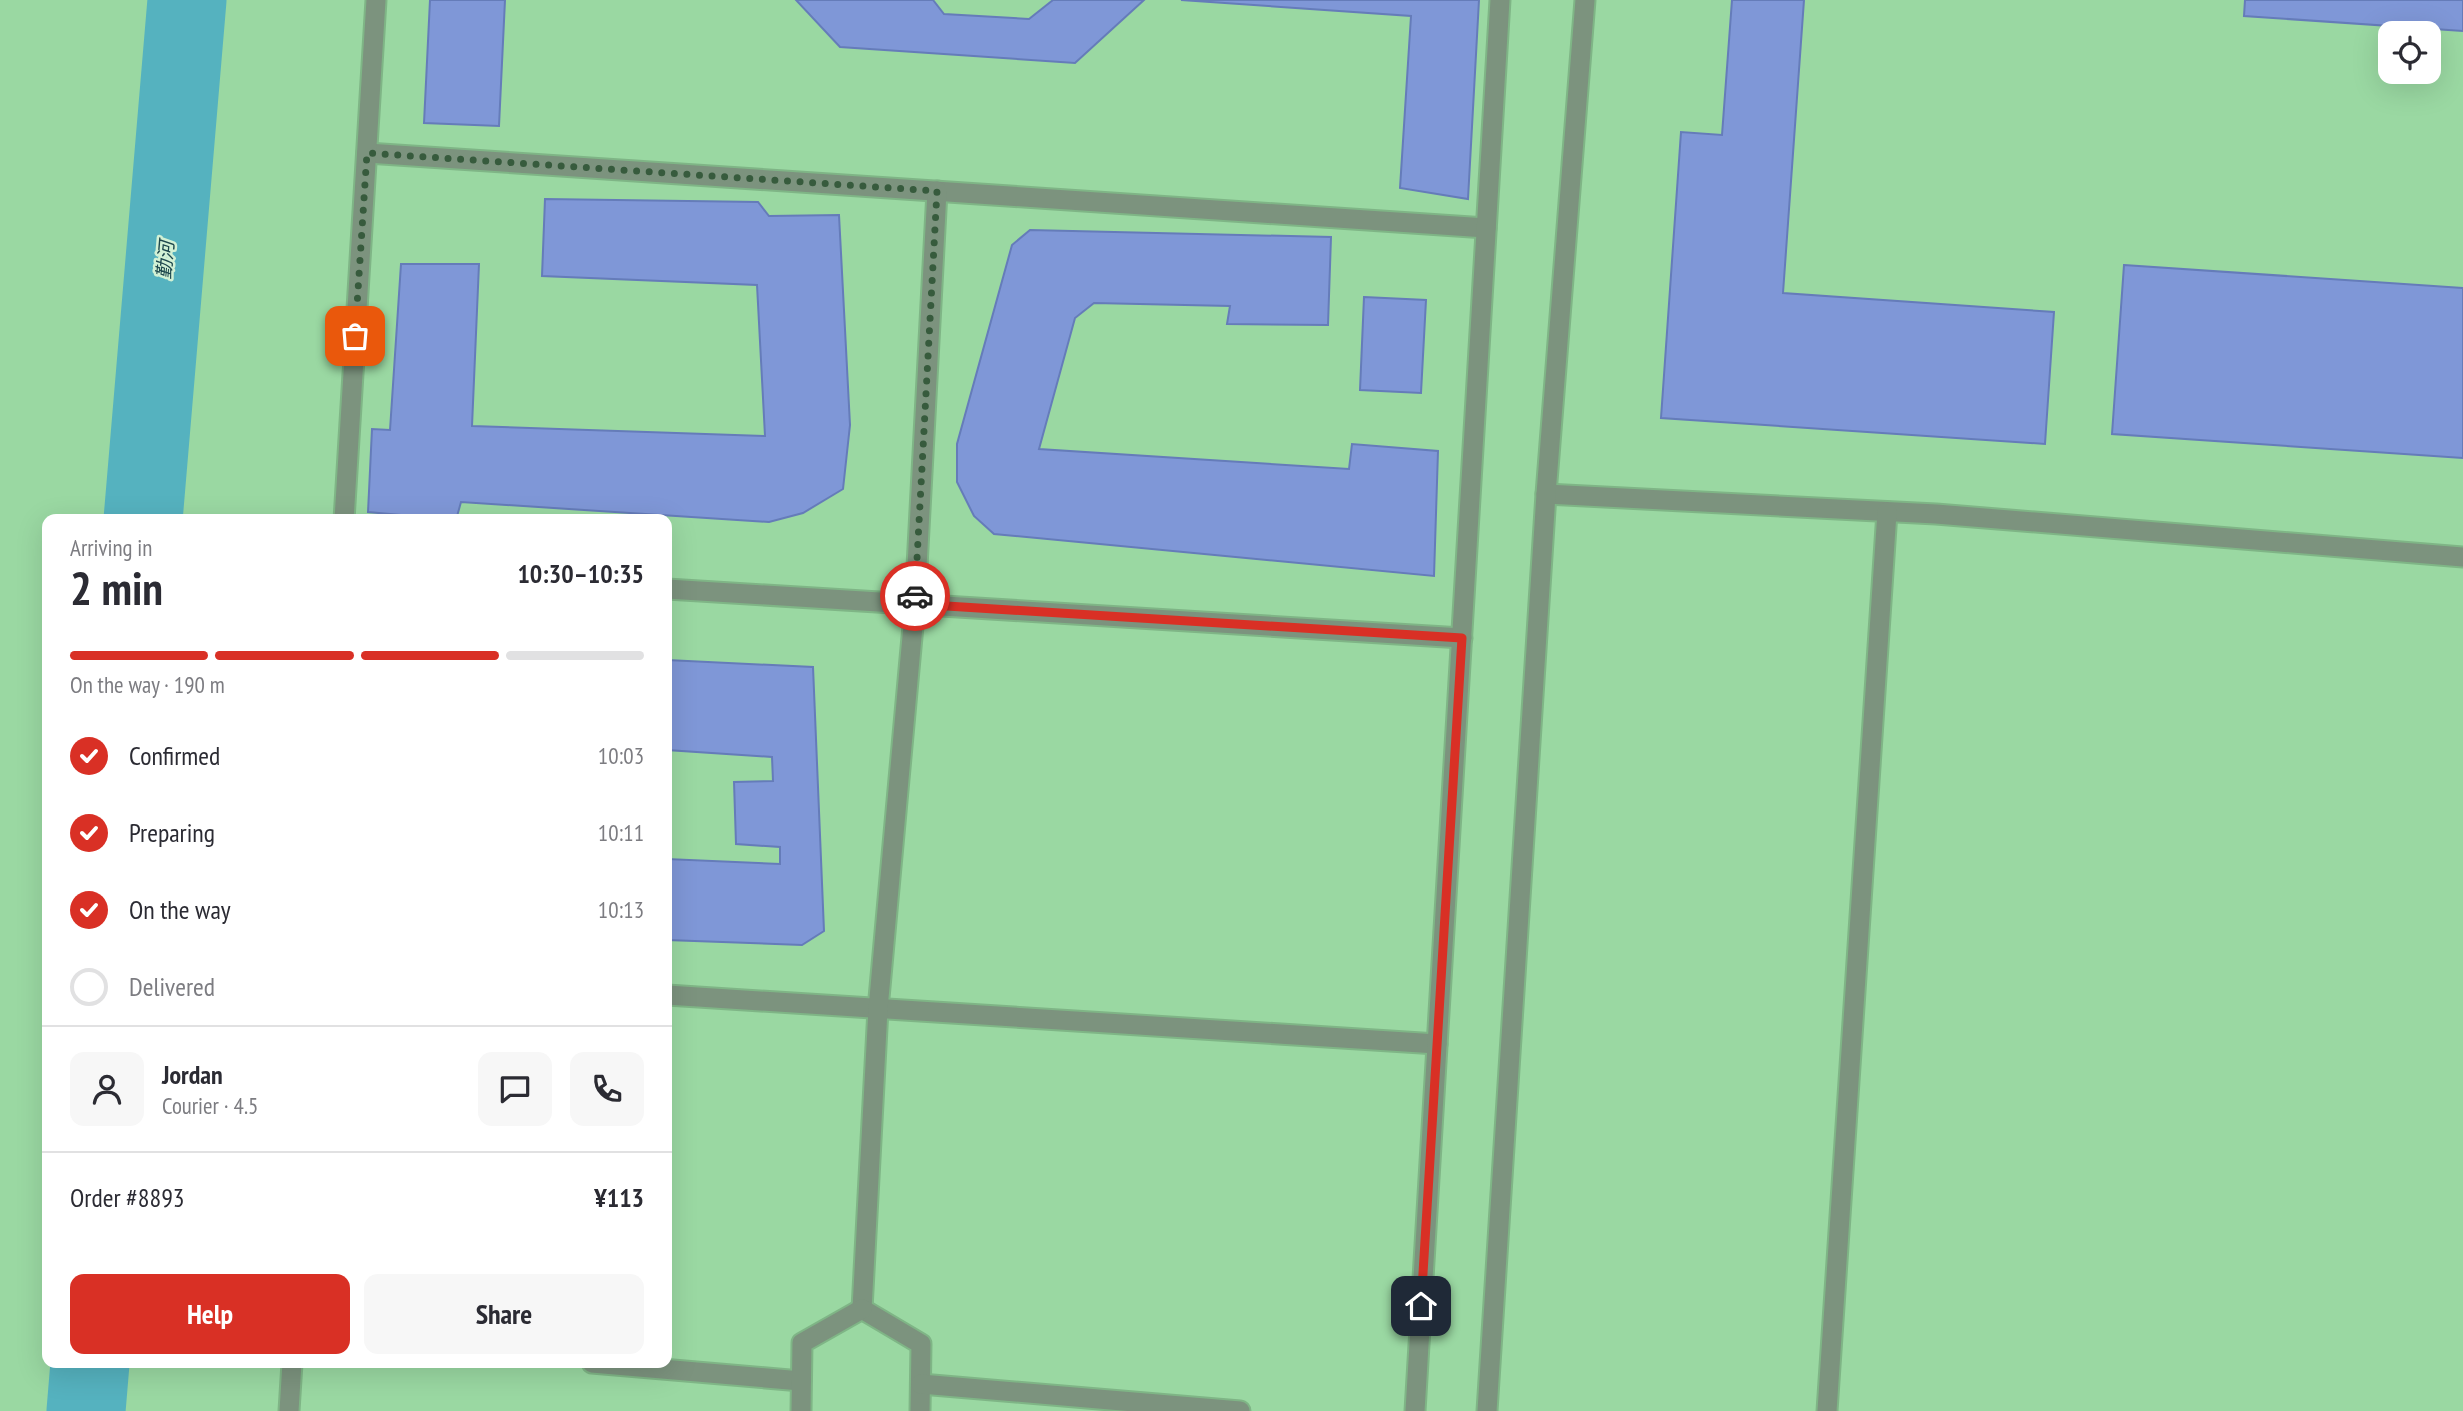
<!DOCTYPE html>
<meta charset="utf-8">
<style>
:root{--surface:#fff;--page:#f7f7f7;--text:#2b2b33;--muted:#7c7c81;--line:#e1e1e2;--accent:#d93025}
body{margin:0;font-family:"PT Sans Narrow","Noto Sans SC",sans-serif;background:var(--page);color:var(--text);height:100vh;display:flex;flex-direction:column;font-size:26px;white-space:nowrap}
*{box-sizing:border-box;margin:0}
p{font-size:23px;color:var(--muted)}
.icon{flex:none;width:38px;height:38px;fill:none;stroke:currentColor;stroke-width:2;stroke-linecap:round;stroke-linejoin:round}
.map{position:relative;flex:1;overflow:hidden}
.panel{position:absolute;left:42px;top:514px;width:630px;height:854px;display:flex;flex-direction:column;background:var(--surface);border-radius:14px;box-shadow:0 7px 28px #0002}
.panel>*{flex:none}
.buttons{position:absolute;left:2378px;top:21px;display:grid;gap:14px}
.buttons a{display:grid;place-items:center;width:63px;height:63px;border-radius:14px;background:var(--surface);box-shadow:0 7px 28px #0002;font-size:35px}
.pin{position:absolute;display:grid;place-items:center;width:60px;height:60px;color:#fff;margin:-30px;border-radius:14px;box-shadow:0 4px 10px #0006}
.courier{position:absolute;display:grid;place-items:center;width:70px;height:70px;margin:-35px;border:5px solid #d93025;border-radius:50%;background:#fff;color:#222;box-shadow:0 2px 9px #0007}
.head em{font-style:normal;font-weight:700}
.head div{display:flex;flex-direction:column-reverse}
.head{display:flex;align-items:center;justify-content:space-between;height:119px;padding:0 28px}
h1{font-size:46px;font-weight:700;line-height:52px}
.bar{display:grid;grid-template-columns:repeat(4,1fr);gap:10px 7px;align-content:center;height:84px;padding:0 28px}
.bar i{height:9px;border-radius:5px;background:var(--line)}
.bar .on{background:var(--accent)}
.bar p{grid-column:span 4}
.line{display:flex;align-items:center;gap:18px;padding:0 28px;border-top:2px solid var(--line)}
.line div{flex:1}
.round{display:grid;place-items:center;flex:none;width:74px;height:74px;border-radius:14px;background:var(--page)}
ol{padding:0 28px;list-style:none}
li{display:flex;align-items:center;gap:21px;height:77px}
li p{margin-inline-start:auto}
li .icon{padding:7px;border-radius:50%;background:var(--accent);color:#fff;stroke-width:4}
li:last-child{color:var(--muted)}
li i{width:38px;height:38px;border:4px solid var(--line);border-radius:50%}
.action{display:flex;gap:14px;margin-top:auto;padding:14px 28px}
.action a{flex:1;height:80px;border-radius:14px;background:var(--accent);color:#fff;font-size:28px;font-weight:700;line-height:80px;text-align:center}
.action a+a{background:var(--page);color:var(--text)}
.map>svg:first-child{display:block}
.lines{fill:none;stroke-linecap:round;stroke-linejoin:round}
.river{stroke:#55b2bf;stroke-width:79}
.building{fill:#7f97d7;stroke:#657cb9;stroke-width:2}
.minor-casing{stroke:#7fb586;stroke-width:23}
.minor{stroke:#7c937e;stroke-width:19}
.done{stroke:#375b3d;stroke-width:7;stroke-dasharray:0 12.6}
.route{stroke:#d93025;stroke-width:9}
.labels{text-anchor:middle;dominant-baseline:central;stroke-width:5;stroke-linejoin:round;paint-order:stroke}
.water-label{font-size:19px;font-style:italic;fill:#1d474d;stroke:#d2f1d5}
</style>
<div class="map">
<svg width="2463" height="1411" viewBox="0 0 2463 1411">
<rect width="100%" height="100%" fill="#9ad8a2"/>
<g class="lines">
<!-- river -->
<g class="river">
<polyline points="143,520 187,0"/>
<polyline points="86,1411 90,1363"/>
</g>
</g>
<!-- building -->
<g class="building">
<polygon points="430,0 505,0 499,126 424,123"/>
<polygon points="796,0 933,0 944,14 1029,19 1053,0 1144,0 1075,63 840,47"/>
<polygon points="1181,0 1479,0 1468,199 1400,188 1411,16"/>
<polygon points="1732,0 1804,0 1783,293 2054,312 2045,444 1661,418 1681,132 1722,135"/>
<polygon points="2245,0 2463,0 2463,31 2244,16"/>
<polygon points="545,199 758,202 769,216 839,215 850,425 843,489 803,513 769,522 461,502 456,520 368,512 372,429 390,430 401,264 479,264 472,426 765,436 757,285 542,276"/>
<polygon points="1030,230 1331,237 1328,325 1227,324 1230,306 1094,303 1075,318 1039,449 1349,469 1352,444 1438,451 1434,576 994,534 974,516 957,482 957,444 1012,245"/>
<polygon points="2124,265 2463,288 2463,458 2112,434"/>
<polygon points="1364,297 1426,300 1421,393 1360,390"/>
<polygon points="667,660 813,667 824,931 802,945 667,940 667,859 780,864 780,847 736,844 734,782 773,781 772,757 667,750"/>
</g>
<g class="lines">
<!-- minor casing -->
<g class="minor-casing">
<g id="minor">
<polyline points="367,153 1486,228"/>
<polyline points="1546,494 1936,514 2463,557"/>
<polyline points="344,520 376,0"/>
<polyline points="667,589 1462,638"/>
<polyline points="667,995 1437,1044"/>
<polyline points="862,1309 878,1009 915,604 937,191"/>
<polyline points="862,1309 921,1344 920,1411"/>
<polyline points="592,1363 801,1381"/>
<polyline points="921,1384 1240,1411"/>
<polyline points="289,1411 292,1363"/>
<polyline points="801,1411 802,1343 862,1309"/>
<polyline points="1415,1411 1500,0"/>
<polyline points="1487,1411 1546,494 1585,0"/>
<polyline points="1827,1411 1887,512"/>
</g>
</g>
<!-- minor -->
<use href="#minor" class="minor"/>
</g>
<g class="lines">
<!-- done -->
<polyline class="done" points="355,336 367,153 937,191 915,596"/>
<!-- route -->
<polyline class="route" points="915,596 915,604 1462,638 1421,1306"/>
</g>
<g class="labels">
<!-- water labels -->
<g class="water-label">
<text transform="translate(165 260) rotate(-85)">勤河</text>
</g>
</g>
</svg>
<div class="buttons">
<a><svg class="icon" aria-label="locate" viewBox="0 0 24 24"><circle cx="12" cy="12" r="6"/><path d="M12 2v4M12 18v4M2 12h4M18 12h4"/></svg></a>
</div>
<div class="pin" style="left:355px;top:336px;background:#ea580c"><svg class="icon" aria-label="bag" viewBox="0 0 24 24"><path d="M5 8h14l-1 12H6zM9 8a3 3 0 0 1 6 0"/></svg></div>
<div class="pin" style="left:1421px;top:1306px;background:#1f2937"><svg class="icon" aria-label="home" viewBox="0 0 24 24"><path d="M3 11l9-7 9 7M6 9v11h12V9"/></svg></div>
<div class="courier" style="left:915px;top:596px"><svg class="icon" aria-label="car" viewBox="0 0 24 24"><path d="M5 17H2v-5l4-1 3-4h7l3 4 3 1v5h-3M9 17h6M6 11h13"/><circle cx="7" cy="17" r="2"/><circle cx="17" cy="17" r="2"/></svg></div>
<section class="panel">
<div class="head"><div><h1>2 min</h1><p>Arriving in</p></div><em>10:30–10:35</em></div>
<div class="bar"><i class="on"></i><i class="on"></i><i class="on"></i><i></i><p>On the way · 190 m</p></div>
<ol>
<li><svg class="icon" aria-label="check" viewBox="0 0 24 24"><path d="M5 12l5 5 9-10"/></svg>Confirmed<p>10:03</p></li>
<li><svg class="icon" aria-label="check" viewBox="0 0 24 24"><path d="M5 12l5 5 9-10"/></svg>Preparing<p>10:11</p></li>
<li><svg class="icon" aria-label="check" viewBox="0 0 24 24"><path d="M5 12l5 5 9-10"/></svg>On the way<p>10:13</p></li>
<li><i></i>Delivered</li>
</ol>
<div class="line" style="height:126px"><a class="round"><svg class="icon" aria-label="person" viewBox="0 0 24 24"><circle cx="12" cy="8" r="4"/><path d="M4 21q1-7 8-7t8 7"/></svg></a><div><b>Jordan</b><p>Courier · 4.5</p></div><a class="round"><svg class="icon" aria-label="chat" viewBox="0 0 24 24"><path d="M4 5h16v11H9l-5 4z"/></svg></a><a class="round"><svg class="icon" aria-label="phone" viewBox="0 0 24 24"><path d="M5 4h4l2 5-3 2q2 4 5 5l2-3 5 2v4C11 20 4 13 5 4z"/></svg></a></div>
<div class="line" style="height:91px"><div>Order #8893</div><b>¥113</b></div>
<div class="action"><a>Help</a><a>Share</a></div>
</section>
</div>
